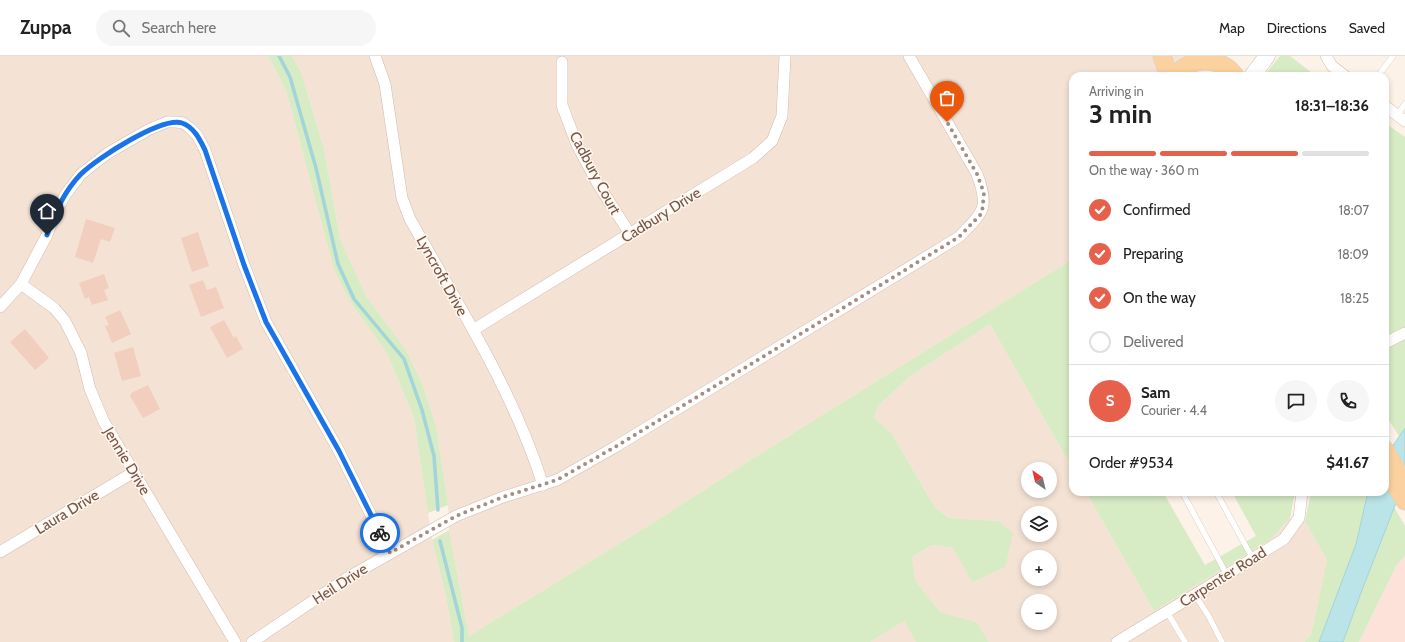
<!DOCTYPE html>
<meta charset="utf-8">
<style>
:root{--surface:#fff;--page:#f6f6f6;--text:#222;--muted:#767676;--line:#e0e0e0;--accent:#e7604b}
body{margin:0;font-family:Cabin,sans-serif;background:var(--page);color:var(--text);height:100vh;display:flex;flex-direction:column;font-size:15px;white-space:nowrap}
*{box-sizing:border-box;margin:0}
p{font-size:13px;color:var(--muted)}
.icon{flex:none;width:22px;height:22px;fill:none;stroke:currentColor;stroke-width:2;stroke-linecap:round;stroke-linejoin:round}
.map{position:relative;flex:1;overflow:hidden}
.sheet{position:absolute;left:1069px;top:16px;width:320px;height:424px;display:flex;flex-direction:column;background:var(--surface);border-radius:12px;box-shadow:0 2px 6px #0003}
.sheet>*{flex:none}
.needle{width:26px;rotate:326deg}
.buttons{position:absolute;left:1021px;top:406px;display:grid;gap:8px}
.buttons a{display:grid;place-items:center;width:36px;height:36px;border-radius:50%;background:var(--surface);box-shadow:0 2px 6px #0003;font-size:20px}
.pin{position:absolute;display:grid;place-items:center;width:34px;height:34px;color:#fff;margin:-41px -17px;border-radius:50% 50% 50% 0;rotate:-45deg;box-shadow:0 0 4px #0007}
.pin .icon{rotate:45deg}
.courier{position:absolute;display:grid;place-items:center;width:40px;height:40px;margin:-20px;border:3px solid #1a73e8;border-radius:50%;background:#fff;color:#222;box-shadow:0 1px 5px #0007}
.overview em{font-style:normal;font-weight:700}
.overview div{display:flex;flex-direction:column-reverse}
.overview{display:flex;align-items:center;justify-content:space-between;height:68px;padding:0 20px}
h1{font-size:26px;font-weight:700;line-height:30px}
.bar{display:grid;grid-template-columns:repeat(4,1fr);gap:6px 4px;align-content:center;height:48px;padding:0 20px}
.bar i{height:5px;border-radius:3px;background:var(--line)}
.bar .current{background:var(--accent)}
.bar p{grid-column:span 4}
.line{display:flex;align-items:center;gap:10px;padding:0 20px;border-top:1px solid var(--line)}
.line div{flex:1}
.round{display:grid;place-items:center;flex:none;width:42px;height:42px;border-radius:21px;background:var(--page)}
ol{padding:0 20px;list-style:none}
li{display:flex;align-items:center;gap:12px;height:44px}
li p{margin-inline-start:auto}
li .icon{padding:4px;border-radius:50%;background:var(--accent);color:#fff;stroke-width:4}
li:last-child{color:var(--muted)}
li i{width:22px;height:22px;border:2px solid var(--line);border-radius:50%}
header{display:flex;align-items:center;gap:24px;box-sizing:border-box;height:56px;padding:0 20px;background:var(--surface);border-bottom:1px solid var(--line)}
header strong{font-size:19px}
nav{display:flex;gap:22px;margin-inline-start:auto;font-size:14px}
.search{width:280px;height:36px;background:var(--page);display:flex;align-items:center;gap:10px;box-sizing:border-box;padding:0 14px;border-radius:22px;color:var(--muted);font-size:15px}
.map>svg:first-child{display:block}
.residential{fill:#f4e3d5;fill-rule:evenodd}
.commercial{fill:#fde2da}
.green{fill:#d7ebc4}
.water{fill:#bae4e7;stroke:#a1d5d9}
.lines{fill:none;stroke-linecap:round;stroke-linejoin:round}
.stream{stroke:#a1d5d9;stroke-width:3.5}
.building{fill:#f2cebe}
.service-casing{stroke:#d1bbaf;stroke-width:6}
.minor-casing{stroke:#d1bbaf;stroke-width:12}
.secondary-casing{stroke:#d4baac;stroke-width:17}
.primary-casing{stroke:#d9d0cc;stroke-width:19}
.service{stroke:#fff;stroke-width:5.5}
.minor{stroke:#fff;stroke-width:11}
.secondary{stroke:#fff;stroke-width:16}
.primary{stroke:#fbd19f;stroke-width:18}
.done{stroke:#a68d81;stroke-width:4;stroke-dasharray:0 7.2}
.route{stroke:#1a73e8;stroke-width:5}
.labels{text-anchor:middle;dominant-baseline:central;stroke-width:3;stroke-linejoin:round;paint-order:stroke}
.street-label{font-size:15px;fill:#77564a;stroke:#fff6ed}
</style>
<header>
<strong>Zuppa</strong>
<div class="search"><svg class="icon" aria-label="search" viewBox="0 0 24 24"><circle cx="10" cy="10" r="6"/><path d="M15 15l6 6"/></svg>Search here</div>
<nav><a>Map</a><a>Directions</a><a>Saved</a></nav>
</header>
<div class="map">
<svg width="1405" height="586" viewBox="0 0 1405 586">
<rect width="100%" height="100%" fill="#fdf2e7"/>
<!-- residential -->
<g class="residential">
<polygon points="0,0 268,0 286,34 334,214 349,244 387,297 414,362 432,484 446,541 454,586 0,586"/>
<polygon points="292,0 1188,0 1165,20 1073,20 1073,203 779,386 648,470 469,580 449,474 448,449 436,370 422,327 406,294 366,240 340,183 324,93 301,16"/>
<path d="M990,268L1073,413V436H1086L1154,555L1271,483L1290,462L1305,465L1327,504L1311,579L1304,586H989L977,566L940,556L915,524L912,501L932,489L953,492L973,526L998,465L948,462L934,450L892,378L874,362L877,351L910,320ZM1028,413H1050V435H1028ZM1028,457H1050V479H1028ZM1028,501H1050V523H1028ZM1028,545H1050V567H1028Z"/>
<polygon points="904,565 916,586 870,586"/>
</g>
<!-- commercial -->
<polygon class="commercial" points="1405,500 1405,586 1359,586 1396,510"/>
<!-- green -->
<g class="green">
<polygon points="268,0 292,0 301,16 324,93 340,183 366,240 406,294 422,327 436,370 448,449 428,457 414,362 387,297 349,244 334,214 286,34"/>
<polygon points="1280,0 1290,0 1316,20 1264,20"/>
<polygon points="1385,67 1405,81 1405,372 1399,380 1388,363 1385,355"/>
<polygon points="1073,203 1073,413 990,268 910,320 877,351 874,362 892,378 934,450 948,462 998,465 1013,477 1005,511 972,526 953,492 932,489 912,501 915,524 940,556 977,566 989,586 916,586 904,565 870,586 454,586 446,541 432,484 449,474 469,580 648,470 779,386"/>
<polygon points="1086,436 1163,436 1205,509 1256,480 1232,436 1295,436 1290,462 1271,483 1154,555"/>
<polygon points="1311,436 1368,436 1356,488 1319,586 1304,586 1311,579 1327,504 1305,465"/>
<polygon points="1394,451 1405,470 1405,500 1396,510 1359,586 1343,586 1362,534"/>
</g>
<!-- water -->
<polygon class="water" points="1405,372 1405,424 1362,534 1343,586 1319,586 1356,488 1368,436 1385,436 1385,401"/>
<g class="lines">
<!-- stream -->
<g class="stream">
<polyline points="279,0 290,21 316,112 338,208 354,243 404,303 422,354 434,400 438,454"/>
<polyline points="440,485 462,572 462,586"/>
</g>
</g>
<!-- building -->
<g class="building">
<polygon points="86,163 115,172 110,186 101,183 93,207 75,201"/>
<polygon points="198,176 209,210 192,216 181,182"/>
<polygon points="104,218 109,232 104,234 108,244 92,249 89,241 85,243 79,227"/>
<polygon points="203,224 207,234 216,231 224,252 201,261 189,229"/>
<polygon points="120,254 131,278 112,287 105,270 109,269 105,261"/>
<polygon points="224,264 234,282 236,280 243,293 227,302 210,271"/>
<polygon points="25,273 49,302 35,314 10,286"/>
<polygon points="133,291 141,320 122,325 114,297"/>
<polygon points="148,329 160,353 143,362 130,340 131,337"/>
</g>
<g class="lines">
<!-- service casing -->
<g class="service-casing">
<g id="service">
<polyline points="1378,20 1393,0"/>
<polyline points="1397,59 1405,48"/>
<polyline points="1182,436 1227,519"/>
<polyline points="1216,436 1253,503"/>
<polyline points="1195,539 1208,559 1222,586"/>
<polyline points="1167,556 1185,586"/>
</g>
</g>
<!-- minor casing -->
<g class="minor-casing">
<g id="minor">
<path d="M375,0L385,28L402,142L410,163C459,250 513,334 543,429"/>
<polyline points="1326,0 1332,10 1345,20"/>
<polyline points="562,6 562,49 577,89 598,128 630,178"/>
<polyline points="1385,50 1405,65"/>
<polyline points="21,228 54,252 65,265 81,297 90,333 104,366 235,586"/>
<polyline points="0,251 21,228 47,179 55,157 66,138 81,118 108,97 148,74 167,66 176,66 183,67 190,72 197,79 205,94 244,209 266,266 339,395 390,497"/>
<polyline points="473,274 753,102 772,85 782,60 785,0"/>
<polyline points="1385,287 1405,277"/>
<polyline points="0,496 134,416"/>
<path d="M252,586L347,522L456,460L503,441L557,424L615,391L959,181C983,156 990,153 977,118L909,0"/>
<polyline points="1117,586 1201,535 1284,483 1299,462 1302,436"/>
</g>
</g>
<!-- secondary casing -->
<g class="secondary-casing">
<polyline id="secondary" points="1252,20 1267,0"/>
</g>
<!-- primary casing -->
<g class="primary-casing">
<g id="primary">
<polyline points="1162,0 1169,20"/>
<path d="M1176,20C1189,0 1222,0 1235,20"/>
<polyline points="1385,394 1405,429"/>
<polyline points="1390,420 1405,445"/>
</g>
</g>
<!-- service -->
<use href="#service" class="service"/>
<!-- minor -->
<use href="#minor" class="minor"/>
<!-- secondary -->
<use href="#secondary" class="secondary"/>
<!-- primary -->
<use href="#primary" class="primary"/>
</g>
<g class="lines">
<!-- done -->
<polyline class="done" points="380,477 390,497 456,460 503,441 557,424 615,391 959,181 982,157 984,137 977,118 947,66"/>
<!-- route -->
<path class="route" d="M47,179C55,157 64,135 81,118C96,103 162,60 182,67C194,71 200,84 205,94L244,209L266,266L339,395L380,477"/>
</g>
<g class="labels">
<!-- street labels -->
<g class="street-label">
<text transform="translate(595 117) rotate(62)">Cadbury Court</text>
<text transform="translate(661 159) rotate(-32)">Cadbury Drive</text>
<text transform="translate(442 220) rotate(61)">Lyncroft Drive</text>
<text transform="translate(127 405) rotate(59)">Jennie Drive</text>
<text transform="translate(67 456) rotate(-31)">Laura Drive</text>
<text transform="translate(1223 521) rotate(-32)">Carpenter Road</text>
<text transform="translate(340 528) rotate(-33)">Heil Drive</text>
</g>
</g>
</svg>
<div class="buttons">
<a><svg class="needle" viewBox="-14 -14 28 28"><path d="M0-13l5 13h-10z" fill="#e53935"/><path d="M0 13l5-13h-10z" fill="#767676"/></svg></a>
<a><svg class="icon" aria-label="layers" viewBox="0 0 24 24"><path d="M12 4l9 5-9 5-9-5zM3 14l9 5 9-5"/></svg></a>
<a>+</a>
<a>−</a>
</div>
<div class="pin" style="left:947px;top:66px;background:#ea580c"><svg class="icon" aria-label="bag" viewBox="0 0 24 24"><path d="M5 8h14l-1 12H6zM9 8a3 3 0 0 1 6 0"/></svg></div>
<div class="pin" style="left:47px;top:179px;background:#1f2937"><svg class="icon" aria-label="home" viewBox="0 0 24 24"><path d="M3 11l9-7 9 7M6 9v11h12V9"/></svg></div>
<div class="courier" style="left:380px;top:477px"><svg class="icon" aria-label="bike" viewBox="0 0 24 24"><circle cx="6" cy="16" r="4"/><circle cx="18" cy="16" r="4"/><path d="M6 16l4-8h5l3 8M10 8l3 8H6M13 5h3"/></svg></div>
<section class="sheet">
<div class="overview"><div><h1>3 min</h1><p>Arriving in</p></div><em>18:31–18:36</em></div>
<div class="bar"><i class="current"></i><i class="current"></i><i class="current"></i><i></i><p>On the way · 360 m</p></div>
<ol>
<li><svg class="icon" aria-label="check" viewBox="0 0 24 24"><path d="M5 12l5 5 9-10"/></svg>Confirmed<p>18:07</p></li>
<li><svg class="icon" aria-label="check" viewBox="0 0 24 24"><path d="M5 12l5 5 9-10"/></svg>Preparing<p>18:09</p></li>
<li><svg class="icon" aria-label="check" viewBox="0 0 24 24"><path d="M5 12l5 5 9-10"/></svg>On the way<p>18:25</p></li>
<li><i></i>Delivered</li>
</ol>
<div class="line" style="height:72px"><b class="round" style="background:var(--accent);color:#fff">S</b><div><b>Sam</b><p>Courier · 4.4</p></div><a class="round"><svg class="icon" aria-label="chat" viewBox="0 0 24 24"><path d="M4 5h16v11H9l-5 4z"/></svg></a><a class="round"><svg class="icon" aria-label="phone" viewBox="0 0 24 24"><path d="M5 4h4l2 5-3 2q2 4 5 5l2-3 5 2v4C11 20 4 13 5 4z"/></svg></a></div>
<div class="line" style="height:52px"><div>Order #9534</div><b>$41.67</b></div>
</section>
</div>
